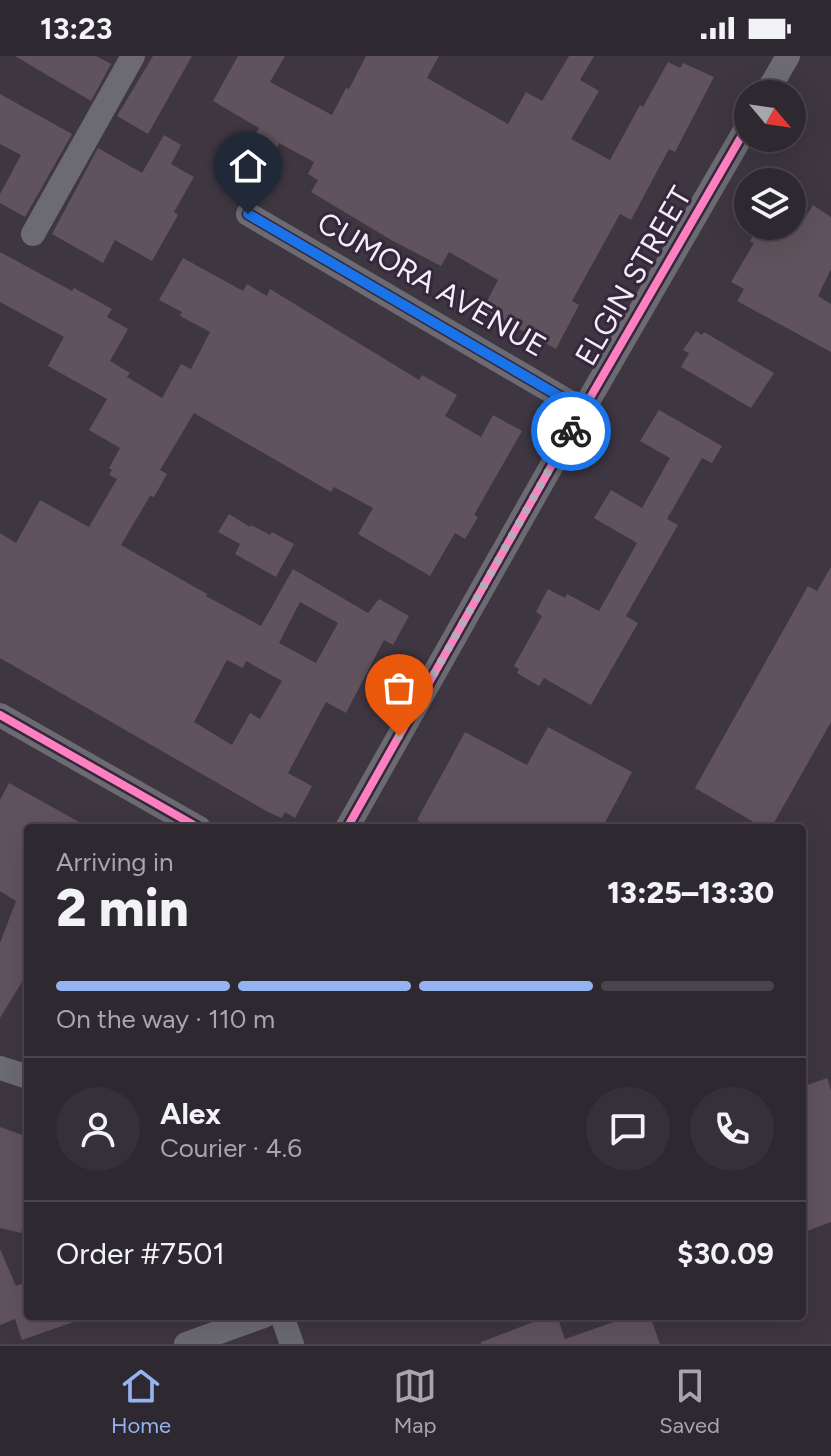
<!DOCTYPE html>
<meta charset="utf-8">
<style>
:root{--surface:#2e2831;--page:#363039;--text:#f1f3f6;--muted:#a7a6ab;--line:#49444d;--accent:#95b2f1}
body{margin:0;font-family:Figtree,sans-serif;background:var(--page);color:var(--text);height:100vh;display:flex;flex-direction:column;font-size:30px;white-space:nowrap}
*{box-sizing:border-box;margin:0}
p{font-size:26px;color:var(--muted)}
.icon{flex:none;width:44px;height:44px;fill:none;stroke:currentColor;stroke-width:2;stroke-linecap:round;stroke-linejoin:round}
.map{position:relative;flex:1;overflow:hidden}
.panel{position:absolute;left:24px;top:768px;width:782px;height:496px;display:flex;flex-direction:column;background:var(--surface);border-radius:8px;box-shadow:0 8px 32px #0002,0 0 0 2px var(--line)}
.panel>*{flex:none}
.needle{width:52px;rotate:119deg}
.tools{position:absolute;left:734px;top:24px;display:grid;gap:16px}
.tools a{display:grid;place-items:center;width:72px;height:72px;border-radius:50%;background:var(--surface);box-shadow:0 8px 32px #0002,0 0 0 2px var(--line);font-size:40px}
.pin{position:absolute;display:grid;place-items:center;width:68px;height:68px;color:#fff;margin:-82px -34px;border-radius:50% 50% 50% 0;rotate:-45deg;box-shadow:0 0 8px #0007}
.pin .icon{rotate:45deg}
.courier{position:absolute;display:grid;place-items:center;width:80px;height:80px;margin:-40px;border:6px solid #1a73e8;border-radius:50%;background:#fff;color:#222;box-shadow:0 2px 10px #0007}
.overview em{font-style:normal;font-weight:800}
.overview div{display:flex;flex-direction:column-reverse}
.overview{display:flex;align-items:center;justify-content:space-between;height:136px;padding:0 32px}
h1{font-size:52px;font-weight:800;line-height:60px}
.bar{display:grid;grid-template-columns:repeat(4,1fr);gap:12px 8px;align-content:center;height:96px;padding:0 32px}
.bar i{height:10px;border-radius:6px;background:var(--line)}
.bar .current{background:var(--accent)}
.bar p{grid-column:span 4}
.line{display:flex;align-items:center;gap:20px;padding:0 32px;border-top:2px solid var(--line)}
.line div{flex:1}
.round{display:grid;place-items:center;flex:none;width:84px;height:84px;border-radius:42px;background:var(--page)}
.status{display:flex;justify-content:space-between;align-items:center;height:56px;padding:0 40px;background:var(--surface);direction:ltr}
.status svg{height:22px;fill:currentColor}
.menu{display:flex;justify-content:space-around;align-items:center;height:112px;border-top:2px solid var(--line);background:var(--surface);font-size:22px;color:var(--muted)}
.menu a{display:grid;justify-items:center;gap:4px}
.menu .current{color:var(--accent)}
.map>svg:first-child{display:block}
.building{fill:#60535d;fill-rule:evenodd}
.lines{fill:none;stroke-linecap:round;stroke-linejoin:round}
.minor{stroke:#6c6b72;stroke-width:24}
.cycleway-casing{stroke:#35273c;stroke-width:13}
.cycleway{stroke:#ff80c0;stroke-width:8}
.done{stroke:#b6adba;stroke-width:8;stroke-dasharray:0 14.4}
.route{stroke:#1a73e8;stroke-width:10}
.labels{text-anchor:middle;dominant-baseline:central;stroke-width:6;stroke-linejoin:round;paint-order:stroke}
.street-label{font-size:30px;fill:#f6edfb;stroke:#35273c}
</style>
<div class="status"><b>13:23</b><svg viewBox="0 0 49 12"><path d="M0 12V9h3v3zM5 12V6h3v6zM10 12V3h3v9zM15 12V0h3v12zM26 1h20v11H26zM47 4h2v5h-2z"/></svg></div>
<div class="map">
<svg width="831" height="1288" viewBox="0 0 831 1288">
<rect width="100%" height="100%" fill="#3e3641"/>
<!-- building -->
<g class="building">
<polygon points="15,0 96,0 111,8 91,45"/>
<polygon points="153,0 192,0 148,78 117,60"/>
<polygon points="238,0 285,0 270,26 332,59 346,32 349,33 366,0 439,0 427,22 508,68 526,36 542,45 569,0 594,0 580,24 599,35 571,83 610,104 640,49 643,51 668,6 680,12 683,7 714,21 675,96 669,93 631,164 620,158 572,245 579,249 556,293 483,253 498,224 449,196 441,210 393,185 311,136 318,124 308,118 314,106 279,87 273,99 251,87 259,72 213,45"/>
<polygon points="0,38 72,78 25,161 0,147 0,138 21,99 0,88"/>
<polygon points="164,79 181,89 171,108 194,121 174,156 178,159 152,205 115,184 103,207 52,178 98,92 142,117"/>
<polygon points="813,149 831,161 831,213 818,240 831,248 831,296 737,245 744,233 731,226 754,187 750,185 758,170 792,170 792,161 802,167"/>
<path d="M0,196L72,235L74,232L112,253L107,261L128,273L110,305L130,317L127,321L162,342L181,308L191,313L210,276L180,260L182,256L159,244L183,202L243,235L247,228L267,240L270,233L419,324L422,319L457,339L445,360L481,381L493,359L522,375L474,459L478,461L465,483L455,477L430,520L358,478L373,452L334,431L331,436L194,357L160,414L167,418L154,441L150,440L121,489L207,538L206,540L261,570L293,513L368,557L379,543L409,560L393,589L384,584L346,657L326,646L288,717L312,730L295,762L285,756L282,762L268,756L0,602V477L16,487L40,444L89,471L117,423L109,419L112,414L109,412L120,392L89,374L107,343L48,310L64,281L0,246ZM300,546L338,567L316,607L279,587ZM227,604L243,612L246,605L282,625L260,663L250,657L232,689L194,666Z"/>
<polygon points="696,275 702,279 704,276 774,317 751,352 681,311 689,297 683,294"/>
<polygon points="659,354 722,390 712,407 702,402 667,463 678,469 626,560 638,567 591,649 544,622 539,630 517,617 519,613 514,610 542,560 536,556 548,533 565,542 567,538 599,555 637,487 594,462 611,434 642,452 670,402 640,385"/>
<polygon points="229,458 250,471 251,469 270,479 272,476 294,488 276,521 235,498 240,488 218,476"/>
<polygon points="831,511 831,666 771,772 764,772 695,732 808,530 817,535"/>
<polygon points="548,671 632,716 602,772 431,772 417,764 465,676 527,709"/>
<polygon points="9,727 90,772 28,772 28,916 0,962 0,887 16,845 0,835 0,744"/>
<polygon points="827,1022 831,1034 831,1166 802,1177 802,1031"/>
<polygon points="0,1071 28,1081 28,1148 21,1177 0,1172"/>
<polygon points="0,1193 16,1230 28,1225 28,1258 23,1260 82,1260 82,1263 22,1284 15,1263 0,1269"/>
<polygon points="534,1260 557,1260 565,1283 631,1260 650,1260 660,1288 481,1288 481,1286 536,1265"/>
</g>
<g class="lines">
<!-- minor -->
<g class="minor">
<polyline points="766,38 788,0"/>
<polyline points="248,158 583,354"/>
<polyline points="33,178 133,0"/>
<polyline points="0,659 199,772"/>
<polyline points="347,772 583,354 748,69"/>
<polyline points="0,1012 28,1021"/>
<polyline points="282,1260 292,1288"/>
<polyline points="186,1288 264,1260"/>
</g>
<!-- cycleway casing -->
<g class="cycleway-casing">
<g id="cycleway">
<polyline points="248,158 583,354"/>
<polyline points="0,659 199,772"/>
<polyline points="347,772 583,354 748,69"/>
</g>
</g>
<!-- cycleway -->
<use href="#cycleway" class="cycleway"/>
</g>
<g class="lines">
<!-- done -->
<polyline class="done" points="399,680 571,375"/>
<!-- route -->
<polyline class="route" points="248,158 583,354 571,375"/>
</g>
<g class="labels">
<!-- street labels -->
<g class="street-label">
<text transform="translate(633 220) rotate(-60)">ELGIN STREET</text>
<text transform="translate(432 228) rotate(30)">CUMORA AVENUE</text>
</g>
</g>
</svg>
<div class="tools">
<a><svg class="needle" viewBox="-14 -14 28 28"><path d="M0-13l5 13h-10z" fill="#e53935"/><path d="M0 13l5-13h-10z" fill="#a7a6ab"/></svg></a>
<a><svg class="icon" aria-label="layers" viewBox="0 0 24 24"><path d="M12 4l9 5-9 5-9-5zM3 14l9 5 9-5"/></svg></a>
</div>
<div class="pin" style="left:399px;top:680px;background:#ea580c"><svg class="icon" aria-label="bag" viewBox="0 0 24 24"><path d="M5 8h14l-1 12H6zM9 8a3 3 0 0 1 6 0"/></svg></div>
<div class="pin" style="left:248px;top:158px;background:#1f2937"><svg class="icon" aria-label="home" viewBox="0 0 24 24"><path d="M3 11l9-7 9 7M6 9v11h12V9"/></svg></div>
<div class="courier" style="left:571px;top:375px"><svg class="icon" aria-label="bike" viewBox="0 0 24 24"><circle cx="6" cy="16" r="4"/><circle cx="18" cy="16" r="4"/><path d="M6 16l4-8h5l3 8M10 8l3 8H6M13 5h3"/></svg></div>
<section class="panel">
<div class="overview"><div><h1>2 min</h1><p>Arriving in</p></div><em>13:25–13:30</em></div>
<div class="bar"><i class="current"></i><i class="current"></i><i class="current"></i><i></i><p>On the way · 110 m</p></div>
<div class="line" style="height:144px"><a class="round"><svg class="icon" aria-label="person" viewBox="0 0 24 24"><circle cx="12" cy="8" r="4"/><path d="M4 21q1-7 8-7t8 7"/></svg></a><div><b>Alex</b><p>Courier · 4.6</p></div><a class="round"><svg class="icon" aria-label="chat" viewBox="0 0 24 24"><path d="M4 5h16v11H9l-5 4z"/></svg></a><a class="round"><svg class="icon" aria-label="phone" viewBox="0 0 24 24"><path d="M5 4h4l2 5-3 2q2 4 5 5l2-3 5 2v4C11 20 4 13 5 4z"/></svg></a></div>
<div class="line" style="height:104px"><div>Order #7501</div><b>$30.09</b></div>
</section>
</div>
<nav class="menu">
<a class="current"><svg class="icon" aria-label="home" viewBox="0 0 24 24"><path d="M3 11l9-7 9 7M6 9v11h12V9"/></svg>Home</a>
<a><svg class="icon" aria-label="map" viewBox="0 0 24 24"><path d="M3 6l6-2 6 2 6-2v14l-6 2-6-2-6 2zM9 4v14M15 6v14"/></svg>Map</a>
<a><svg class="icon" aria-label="saved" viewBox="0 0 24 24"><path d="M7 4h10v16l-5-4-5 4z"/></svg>Saved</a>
</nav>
